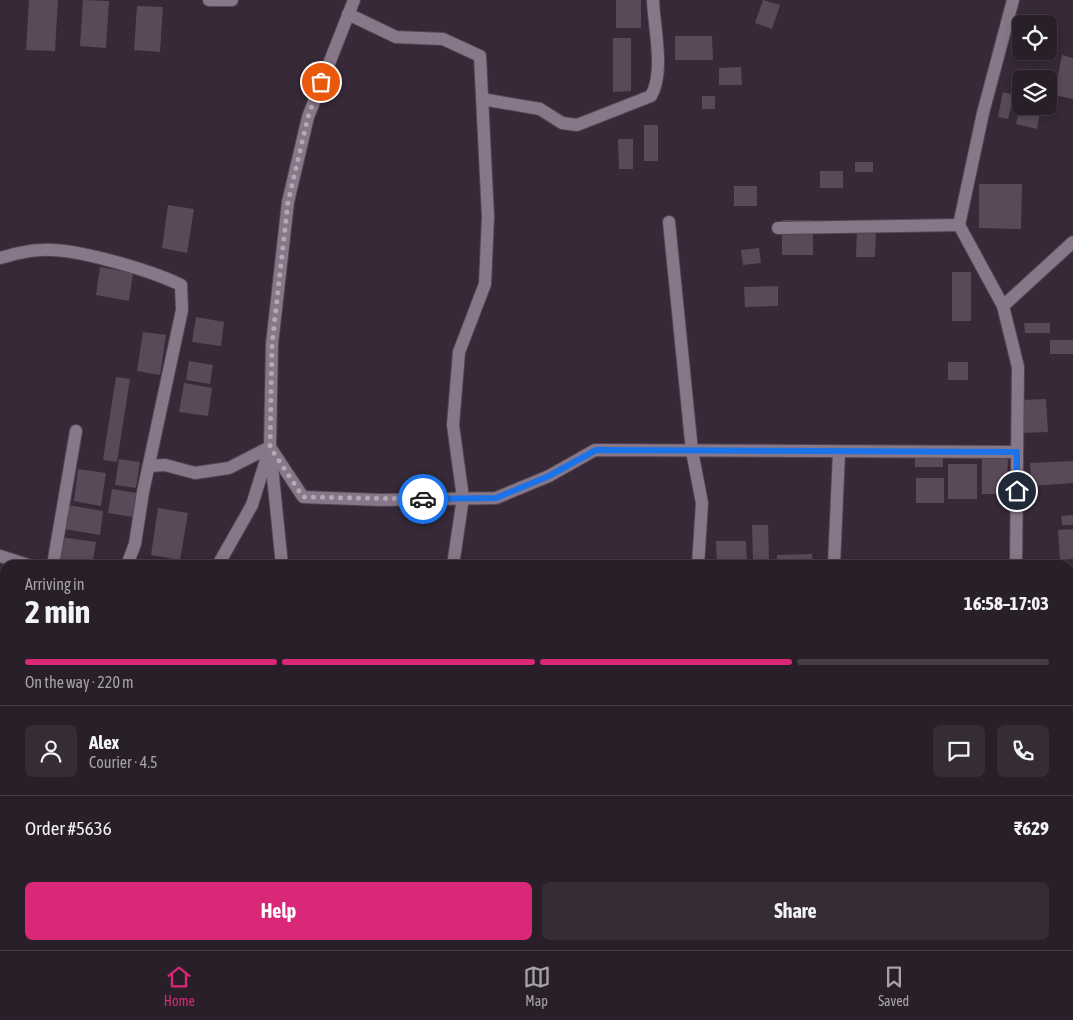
<!DOCTYPE html>
<meta charset="utf-8">
<style>
:root{--surface:#291f29;--page:#352c35;--text:#f1f3f6;--muted:#a5a2a8;--line:#453d46;--accent:#db2777}
body{margin:0;font-family:"Asap Condensed",sans-serif;background:var(--page);color:var(--text);height:100vh;display:flex;flex-direction:column;font-size:19px;white-space:nowrap}
*{box-sizing:border-box;margin:0}
p{font-size:16px;color:var(--muted)}
.icon{flex:none;width:28px;height:28px;fill:none;stroke:currentColor;stroke-width:2;stroke-linecap:round;stroke-linejoin:round}
.map{position:relative;flex:1;overflow:hidden}
.details{position:absolute;left:0px;top:560px;width:1074px;height:390px;display:flex;flex-direction:column;background:var(--surface);border-radius:15px 15px 0 0;box-shadow:0 2px 8px #0003,0 0 0 1px var(--line)}
.details>*{flex:none}
.fabs{position:absolute;left:1012px;top:15px;display:grid;gap:10px}
.fabs a{display:grid;place-items:center;width:45px;height:45px;border-radius:8px;background:var(--surface);box-shadow:0 2px 8px #0003,0 0 0 1px var(--line);font-size:25px}
.pin{position:absolute;display:grid;place-items:center;width:42px;height:42px;color:#fff;margin:-21px;border:2px solid #fff;border-radius:50%;box-shadow:0 1px 5px #0007}
.courier{position:absolute;display:grid;place-items:center;width:50px;height:50px;margin:-25px;border:4px solid #1a73e8;border-radius:50%;background:#fff;color:#222;box-shadow:0 1px 6px #0007}
.headline em{font-style:normal;font-weight:700}
.headline div{display:flex;flex-direction:column-reverse}
.headline{display:flex;align-items:center;justify-content:space-between;height:85px;padding:0 25px}
h1{font-size:32px;font-weight:700;line-height:38px}
.bar{display:grid;grid-template-columns:repeat(4,1fr);gap:8px 5px;align-content:center;height:60px;padding:0 25px}
.bar i{height:6px;border-radius:4px;background:var(--line)}
.bar .active{background:var(--accent)}
.bar p{grid-column:span 4}
.line{display:flex;align-items:center;gap:12px;padding:0 25px;border-top:1px solid var(--line)}
.line div{flex:1}
.round{display:grid;place-items:center;flex:none;width:52px;height:52px;border-radius:8px;background:var(--page)}
.primary-button{display:flex;gap:10px;margin-top:auto;padding:10px 25px}
.primary-button a{flex:1;height:58px;border-radius:8px;background:var(--accent);color:#fff;font-size:20px;font-weight:700;line-height:58px;text-align:center}
.primary-button a+a{background:var(--page);color:var(--text)}
.tabs{display:flex;justify-content:space-around;align-items:center;height:70px;border-top:1px solid var(--line);background:var(--surface);font-size:14px;color:var(--muted)}
.tabs a{display:grid;justify-items:center;gap:2px}
.tabs .active{color:var(--accent)}
.map>svg:first-child{display:block}
.building{fill:#594a59}
.lines{fill:none;stroke-linecap:round;stroke-linejoin:round}
.minor-casing{stroke:#524652;stroke-width:14}
.minor{stroke:#878;stroke-width:12}
.done{stroke:#b3a8b3;stroke-width:5;stroke-dasharray:0 9}
.route{stroke:#1a73e8;stroke-width:6}
</style>
<div class="map">
<svg width="1073" height="950" viewBox="0 0 1073 950">
<rect width="100%" height="100%" fill="#372937"/>
<!-- building -->
<g class="building">
<polygon points="29,0 58,0 55,51 26,50"/>
<polygon points="83,0 109,1 106,48 80,46"/>
<rect x="616" y="0" width="25" height="28"/>
<polygon points="763,0 780,5 772,29 755,23"/>
<polygon points="137,6 163,7 160,52 134,50"/>
<polygon points="675,36 712,36 713,60 675,60"/>
<polygon points="613,38 631,38 631,91 613,92"/>
<polygon points="1062,55 1073,58 1073,99 1054,95"/>
<polygon points="741,67 742,85 719,85 719,68"/>
<polygon points="1003,92 1014,95 1008,119 998,117"/>
<rect x="702" y="96" width="13" height="13"/>
<polygon points="1020,106 1041,106 1037,129 1016,124"/>
<rect x="644" y="125" width="14" height="36"/>
<polygon points="618,139 633,139 633,169 619,169"/>
<rect x="855" y="162" width="18" height="10"/>
<rect x="820" y="171" width="23" height="17"/>
<polygon points="979,184 1022,184 1021,229 979,228"/>
<rect x="734" y="186" width="23" height="20"/>
<polygon points="168,205 194,209 187,253 162,248"/>
<rect x="782" y="220" width="31" height="35"/>
<polygon points="857,229 876,230 875,257 856,257"/>
<polygon points="759,248 761,263 743,265 741,250"/>
<polygon points="100,267 133,273 129,301 96,295"/>
<rect x="952" y="272" width="19" height="49"/>
<polygon points="778,286 778,306 745,307 744,287"/>
<polygon points="196,317 224,322 221,346 192,342"/>
<polygon points="1024,323 1050,323 1050,333 1025,333"/>
<polygon points="143,332 166,335 160,375 137,371"/>
<rect x="1050" y="340" width="23" height="14"/>
<polygon points="189,361 213,365 210,384 186,380"/>
<rect x="948" y="362" width="20" height="18"/>
<polygon points="116,377 130,379 117,462 103,460"/>
<polygon points="184,383 212,388 208,416 179,412"/>
<polygon points="1046,399 1048,432 1023,433 1021,400"/>
<polygon points="915,447 943,448 943,467 915,467"/>
<polygon points="982,452 1008,452 1007,494 982,494"/>
<polygon points="119,459 140,462 136,488 115,485"/>
<polygon points="1073,461 1073,483 1031,486 1030,463"/>
<rect x="948" y="464" width="29" height="35"/>
<polygon points="78,469 106,473 101,506 74,501"/>
<rect x="916" y="478" width="28" height="25"/>
<polygon points="112,489 137,493 133,517 108,513"/>
<polygon points="68,505 103,511 100,535 64,529"/>
<polygon points="158,508 188,513 180,560 151,555"/>
<polygon points="1073,515 1073,525 1062,525 1061,516"/>
<polygon points="752,525 768,525 769,559 753,559"/>
<polygon points="1073,529 1073,559 1060,560 1058,530"/>
<polygon points="61,537 96,542 92,565 57,562"/>
<polygon points="716,541 746,541 747,565 717,565"/>
<polygon points="812,554 813,565 777,565 777,555"/>
<rect x="1069" y="570" width="4" height="27"/>
<rect x="1069" y="600" width="4" height="12"/>
<polygon points="1073,620 1073,651 1069,652 1069,621"/>
<polygon points="0,649 5,650 5,687 0,686"/>
<polygon points="5,856 5,892 0,877 0,858"/>
<rect x="1069" y="882" width="4" height="46"/>
<polygon points="119,945 131,945 132,950 102,950"/>
<rect x="824" y="945" width="13" height="5"/>
<polygon points="839,945 859,945 860,950 839,950"/>
</g>
<g class="lines">
<!-- minor casing -->
<g class="minor-casing">
<g id="minor">
<polyline points="209,0 232,0"/>
<polyline points="1013,0 983,113 959,225 1003,306 1018,367 1016,565"/>
<polyline points="348,14 396,37 443,39 480,56 488,217 485,284 459,352 453,425 463,498 453,565"/>
<path d="M482,99L540,109L562,123L577,125L651,96C665,72 654,28 653,0"/>
<polyline points="669,222 692,451 702,503 698,565"/>
<polyline points="778,228 959,225"/>
<path d="M0,258C14,254 28,250 42,250C75,248 150,270 181,285L182,310L143,492L135,544L127,565"/>
<polyline points="1003,306 1073,242"/>
<polyline points="149,466 165,465 195,473 229,468 270,447"/>
<polyline points="0,556 28,565"/>
<polyline points="53,565 76,431"/>
<polyline points="218,565 252,505 270,447 303,497 381,500 496,498 549,476 595,450 1017,452"/>
<polyline points="282,565 270,447 272,344 288,202 308,117 354,0"/>
<polyline points="834,565 839,452"/>
<polyline points="1069,769 1073,768"/>
<polyline points="4,810 5,803"/>
<polyline points="357,950 357,945"/>
<polyline points="402,950 415,945"/>
<polyline points="817,950 817,945"/>
<polyline points="1004,950 1005,945"/>
</g>
</g>
<!-- minor -->
<use href="#minor" class="minor"/>
</g>
<g class="lines">
<!-- done -->
<polyline class="done" points="321,82 308,117 288,202 272,344 270,447 303,497 423,499"/>
<!-- route -->
<polyline class="route" points="423,499 496,498 549,476 596,450 1017,452 1017,491"/>
</g>
</svg>
<div class="fabs">
<a><svg class="icon" aria-label="locate" viewBox="0 0 24 24"><circle cx="12" cy="12" r="6"/><path d="M12 2v4M12 18v4M2 12h4M18 12h4"/></svg></a>
<a><svg class="icon" aria-label="layers" viewBox="0 0 24 24"><path d="M12 4l9 5-9 5-9-5zM3 14l9 5 9-5"/></svg></a>
</div>
<div class="pin" style="left:321px;top:82px;background:#ea580c"><svg class="icon" aria-label="bag" viewBox="0 0 24 24"><path d="M5 8h14l-1 12H6zM9 8a3 3 0 0 1 6 0"/></svg></div>
<div class="pin" style="left:1017px;top:491px;background:#1f2937"><svg class="icon" aria-label="home" viewBox="0 0 24 24"><path d="M3 11l9-7 9 7M6 9v11h12V9"/></svg></div>
<div class="courier" style="left:423px;top:499px"><svg class="icon" aria-label="car" viewBox="0 0 24 24"><path d="M5 17H2v-5l4-1 3-4h7l3 4 3 1v5h-3M9 17h6M6 11h13"/><circle cx="7" cy="17" r="2"/><circle cx="17" cy="17" r="2"/></svg></div>
<section class="details">
<div class="headline"><div><h1>2 min</h1><p>Arriving in</p></div><em>16:58–17:03</em></div>
<div class="bar"><i class="active"></i><i class="active"></i><i class="active"></i><i></i><p>On the way · 220 m</p></div>
<div class="line" style="height:90px"><a class="round"><svg class="icon" aria-label="person" viewBox="0 0 24 24"><circle cx="12" cy="8" r="4"/><path d="M4 21q1-7 8-7t8 7"/></svg></a><div><b>Alex</b><p>Courier · 4.5</p></div><a class="round"><svg class="icon" aria-label="chat" viewBox="0 0 24 24"><path d="M4 5h16v11H9l-5 4z"/></svg></a><a class="round"><svg class="icon" aria-label="phone" viewBox="0 0 24 24"><path d="M5 4h4l2 5-3 2q2 4 5 5l2-3 5 2v4C11 20 4 13 5 4z"/></svg></a></div>
<div class="line" style="height:65px"><div>Order #5636</div><b>₹629</b></div>
<div class="primary-button"><a>Help</a><a>Share</a></div>
</section>
</div>
<nav class="tabs">
<a class="active"><svg class="icon" aria-label="home" viewBox="0 0 24 24"><path d="M3 11l9-7 9 7M6 9v11h12V9"/></svg>Home</a>
<a><svg class="icon" aria-label="map" viewBox="0 0 24 24"><path d="M3 6l6-2 6 2 6-2v14l-6 2-6-2-6 2zM9 4v14M15 6v14"/></svg>Map</a>
<a><svg class="icon" aria-label="saved" viewBox="0 0 24 24"><path d="M7 4h10v16l-5-4-5 4z"/></svg>Saved</a>
</nav>
